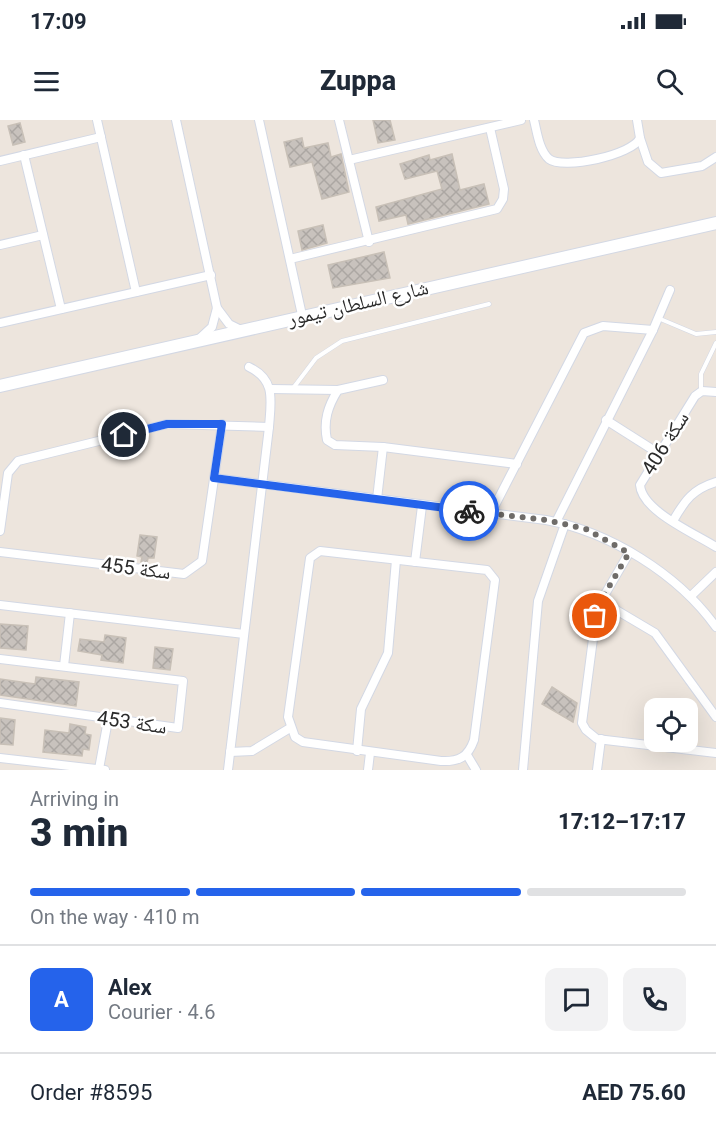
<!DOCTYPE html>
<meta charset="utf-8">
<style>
:root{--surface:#fff;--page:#f2f2f3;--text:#1f2937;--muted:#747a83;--line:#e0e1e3;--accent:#2563eb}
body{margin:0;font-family:Roboto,"Noto Naskh Arabic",sans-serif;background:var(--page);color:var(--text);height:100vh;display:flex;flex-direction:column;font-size:22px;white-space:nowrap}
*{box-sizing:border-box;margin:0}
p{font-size:20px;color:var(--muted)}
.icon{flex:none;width:33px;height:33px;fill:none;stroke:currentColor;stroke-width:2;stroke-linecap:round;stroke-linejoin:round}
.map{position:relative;height:650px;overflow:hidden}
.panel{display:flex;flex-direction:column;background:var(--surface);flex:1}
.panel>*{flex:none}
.fabs{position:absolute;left:644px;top:578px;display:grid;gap:12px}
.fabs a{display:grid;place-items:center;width:54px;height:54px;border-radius:12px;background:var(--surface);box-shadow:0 6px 24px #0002;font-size:30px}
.pin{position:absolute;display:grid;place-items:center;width:51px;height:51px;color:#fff;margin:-26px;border:3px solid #fff;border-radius:50%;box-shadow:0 2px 6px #0007}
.courier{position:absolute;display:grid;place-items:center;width:60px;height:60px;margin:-30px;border:4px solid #2563eb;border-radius:50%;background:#fff;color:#222;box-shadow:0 2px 8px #0007}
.overview em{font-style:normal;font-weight:800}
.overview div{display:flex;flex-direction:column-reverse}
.overview{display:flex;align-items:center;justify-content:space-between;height:102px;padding:0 30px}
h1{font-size:39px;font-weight:800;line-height:45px}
.bar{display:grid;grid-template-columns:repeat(4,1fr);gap:9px 6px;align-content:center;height:72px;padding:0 30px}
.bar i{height:8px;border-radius:4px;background:var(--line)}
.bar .selected{background:var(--accent)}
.bar p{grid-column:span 4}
.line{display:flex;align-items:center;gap:15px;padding:0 30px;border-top:2px solid var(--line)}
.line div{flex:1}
.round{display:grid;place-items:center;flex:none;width:63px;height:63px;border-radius:12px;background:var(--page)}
.status{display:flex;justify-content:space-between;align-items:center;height:42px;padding:0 30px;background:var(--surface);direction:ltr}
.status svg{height:16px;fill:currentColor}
header{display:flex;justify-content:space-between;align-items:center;height:78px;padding:0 30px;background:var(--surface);font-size:27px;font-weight:800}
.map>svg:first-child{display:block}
.building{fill:url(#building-cross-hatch);stroke:#c8c0b7;stroke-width:1.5}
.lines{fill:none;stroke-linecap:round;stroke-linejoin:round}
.lane-casing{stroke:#d3d8e4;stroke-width:5}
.street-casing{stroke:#d3d8e4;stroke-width:10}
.secondary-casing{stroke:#d3d8e4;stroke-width:14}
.lane{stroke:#fff;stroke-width:4}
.street{stroke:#fff;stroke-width:8}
.secondary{stroke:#fff;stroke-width:12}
.done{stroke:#6f6c69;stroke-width:6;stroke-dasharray:0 10.8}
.route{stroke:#2563eb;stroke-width:8}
.labels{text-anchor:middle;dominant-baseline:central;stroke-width:5;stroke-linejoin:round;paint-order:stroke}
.street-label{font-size:20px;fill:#2b2b2b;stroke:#fff}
</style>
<div class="status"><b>17:09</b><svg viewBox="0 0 49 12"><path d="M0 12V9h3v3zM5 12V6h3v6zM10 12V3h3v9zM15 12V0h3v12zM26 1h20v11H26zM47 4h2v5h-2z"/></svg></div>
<header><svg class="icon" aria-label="menu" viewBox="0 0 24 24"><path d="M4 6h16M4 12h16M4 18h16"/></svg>Zuppa<svg class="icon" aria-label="search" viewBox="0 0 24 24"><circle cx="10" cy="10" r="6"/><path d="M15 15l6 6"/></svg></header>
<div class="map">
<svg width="716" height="650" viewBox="0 0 716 650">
<defs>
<pattern id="building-cross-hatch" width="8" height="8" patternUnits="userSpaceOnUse" patternTransform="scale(1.5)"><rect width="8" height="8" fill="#c8c2bd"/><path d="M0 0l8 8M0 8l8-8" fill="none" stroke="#aca7a3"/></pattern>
</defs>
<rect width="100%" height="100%" fill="#ede5dd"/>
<!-- building -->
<g class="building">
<polygon points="373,0 390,0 395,20 378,23"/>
<polygon points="20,3 25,22 13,25 8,6"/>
<polygon points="302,18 304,28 328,23 331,37 341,34 349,72 322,79 312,42 290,47 284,22"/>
<polygon points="452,34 460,70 484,64 489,84 408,104 406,95 379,101 376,87 442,69 437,51 405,59 400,44 429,35 430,40"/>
<polygon points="323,105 327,123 302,130 298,111"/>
<polygon points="384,132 390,158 333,168 328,145"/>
<polygon points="140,415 157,417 154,438 148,438 147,443 141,442 142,437 137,436"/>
<polygon points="0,504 28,506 26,530 0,528"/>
<polygon points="105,515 126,518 123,543 101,540 102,535 78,531 80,519 104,522"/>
<polygon points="155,527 173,529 170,550 153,548"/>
<polygon points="36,557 79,562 76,586 0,575 0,559 35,564"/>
<polygon points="552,567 577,583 573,602 542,584"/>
<polygon points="0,598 15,600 13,625 0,624"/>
<polygon points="70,604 86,607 85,614 91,615 89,630 83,629 82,636 43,632 45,610 69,613"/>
</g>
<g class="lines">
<!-- lane casing -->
<g class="lane-casing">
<g id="lane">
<polyline points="658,198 696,214 716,212"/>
<polyline points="294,267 316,238 342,221 489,184"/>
<polyline points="701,271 701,254 716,223"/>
</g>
</g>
<!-- street casing -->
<g class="street-casing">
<g id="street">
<polyline points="97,0 136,172"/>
<polyline points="176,0 217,188 212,207 199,219"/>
<polyline points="259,0 302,195"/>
<polyline points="339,0 369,122"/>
<path d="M534,0C537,12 539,30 549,39C563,50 633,35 640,18L637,0"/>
<polyline points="640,18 648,42 661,53 702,46 716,37"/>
<polyline points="24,35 61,189"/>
<polyline points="349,40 521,0"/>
<polyline points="0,41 101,17"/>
<polyline points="0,125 43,115"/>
<polyline points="290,139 497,89 503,79 504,69 490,8"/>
<polyline points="217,188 229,204 241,210"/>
<polyline points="0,203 211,155"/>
<path d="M383,260L338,270C328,286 323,301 327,320L335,325L383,327L517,344"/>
<polyline points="271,269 338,270"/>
<path d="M716,272L702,271L695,276L640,365C642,391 694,413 716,427"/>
<polyline points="606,300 658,333"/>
<path d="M214,358L546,400C610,412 678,454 716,507"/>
<polyline points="377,379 383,327"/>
<polyline points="491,393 584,213 603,206 653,210"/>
<path d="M673,401C685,380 693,369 716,362"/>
<polyline points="556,402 653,210 670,170"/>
<polyline points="0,411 8,353 18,341 167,304 269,307"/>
<path d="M320,431L487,450L495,460L474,620C468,637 459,642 441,641L303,622L295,617L288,597L310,438Z"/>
<polyline points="0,432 184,454 202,441 222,304"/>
<polyline points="629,433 597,488 582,603 586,610 597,619 716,633"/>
<polyline points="415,442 422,386"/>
<polyline points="691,476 716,452"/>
<polyline points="601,481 655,513 716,597"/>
<polyline points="0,485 244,514"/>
<polyline points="0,539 183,561 178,608 0,583"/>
<polyline points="64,546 70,493"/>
<polyline points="357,631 361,589 388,533 396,440"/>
<polyline points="230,632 252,631 290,608"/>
<polyline points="467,635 476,650"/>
<polyline points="0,638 105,650"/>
<polyline points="99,649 108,600"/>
<path d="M228,650L269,307C271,280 276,260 249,247"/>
<polyline points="368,650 370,633"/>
<polyline points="523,650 538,481 565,404"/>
<polyline points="597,650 601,619"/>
</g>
</g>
<!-- secondary casing -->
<g class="secondary-casing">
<polyline id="secondary" points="0,266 716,103"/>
</g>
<!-- lane -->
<use href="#lane" class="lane"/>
<!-- street -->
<use href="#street" class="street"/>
<!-- secondary -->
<use href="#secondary" class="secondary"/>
</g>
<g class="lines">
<!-- done -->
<polyline class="done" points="469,391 546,400 586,409 629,433 601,480 595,496"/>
<!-- route -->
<polyline class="route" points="124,315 167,304 222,304 214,358 469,391"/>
</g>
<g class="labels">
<!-- street labels -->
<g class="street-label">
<text transform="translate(358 183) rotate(-13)">شارع السلطان تيمور</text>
<text transform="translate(665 323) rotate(-58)">سكة 406</text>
<text transform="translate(136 448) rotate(7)">سكة 455</text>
<text transform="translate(132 602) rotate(8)">سكة 453</text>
</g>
</g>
</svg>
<div class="fabs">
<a><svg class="icon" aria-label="locate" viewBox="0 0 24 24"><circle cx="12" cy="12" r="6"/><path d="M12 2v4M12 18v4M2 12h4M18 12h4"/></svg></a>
</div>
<div class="pin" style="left:595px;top:496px;background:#ea580c"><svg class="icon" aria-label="bag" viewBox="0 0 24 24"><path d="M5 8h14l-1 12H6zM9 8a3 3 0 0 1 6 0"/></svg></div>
<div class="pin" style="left:124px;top:315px;background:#1f2937"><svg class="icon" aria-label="home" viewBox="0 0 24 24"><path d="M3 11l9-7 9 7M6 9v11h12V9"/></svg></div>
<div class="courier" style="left:469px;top:391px"><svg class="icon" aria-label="bike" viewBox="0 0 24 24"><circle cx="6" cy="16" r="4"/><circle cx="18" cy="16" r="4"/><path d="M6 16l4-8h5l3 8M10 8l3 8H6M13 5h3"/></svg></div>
</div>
<section class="panel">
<div class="overview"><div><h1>3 min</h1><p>Arriving in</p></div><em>17:12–17:17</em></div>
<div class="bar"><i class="selected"></i><i class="selected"></i><i class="selected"></i><i></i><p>On the way · 410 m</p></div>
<div class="line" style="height:108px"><b class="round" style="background:var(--accent);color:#fff">A</b><div><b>Alex</b><p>Courier · 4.6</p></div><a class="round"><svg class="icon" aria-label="chat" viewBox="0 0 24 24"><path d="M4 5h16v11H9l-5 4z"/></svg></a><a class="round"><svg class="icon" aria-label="phone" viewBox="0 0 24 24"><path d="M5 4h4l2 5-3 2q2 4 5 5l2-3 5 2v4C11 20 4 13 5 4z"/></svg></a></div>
<div class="line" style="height:78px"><div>Order #8595</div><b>AED 75.60</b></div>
</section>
